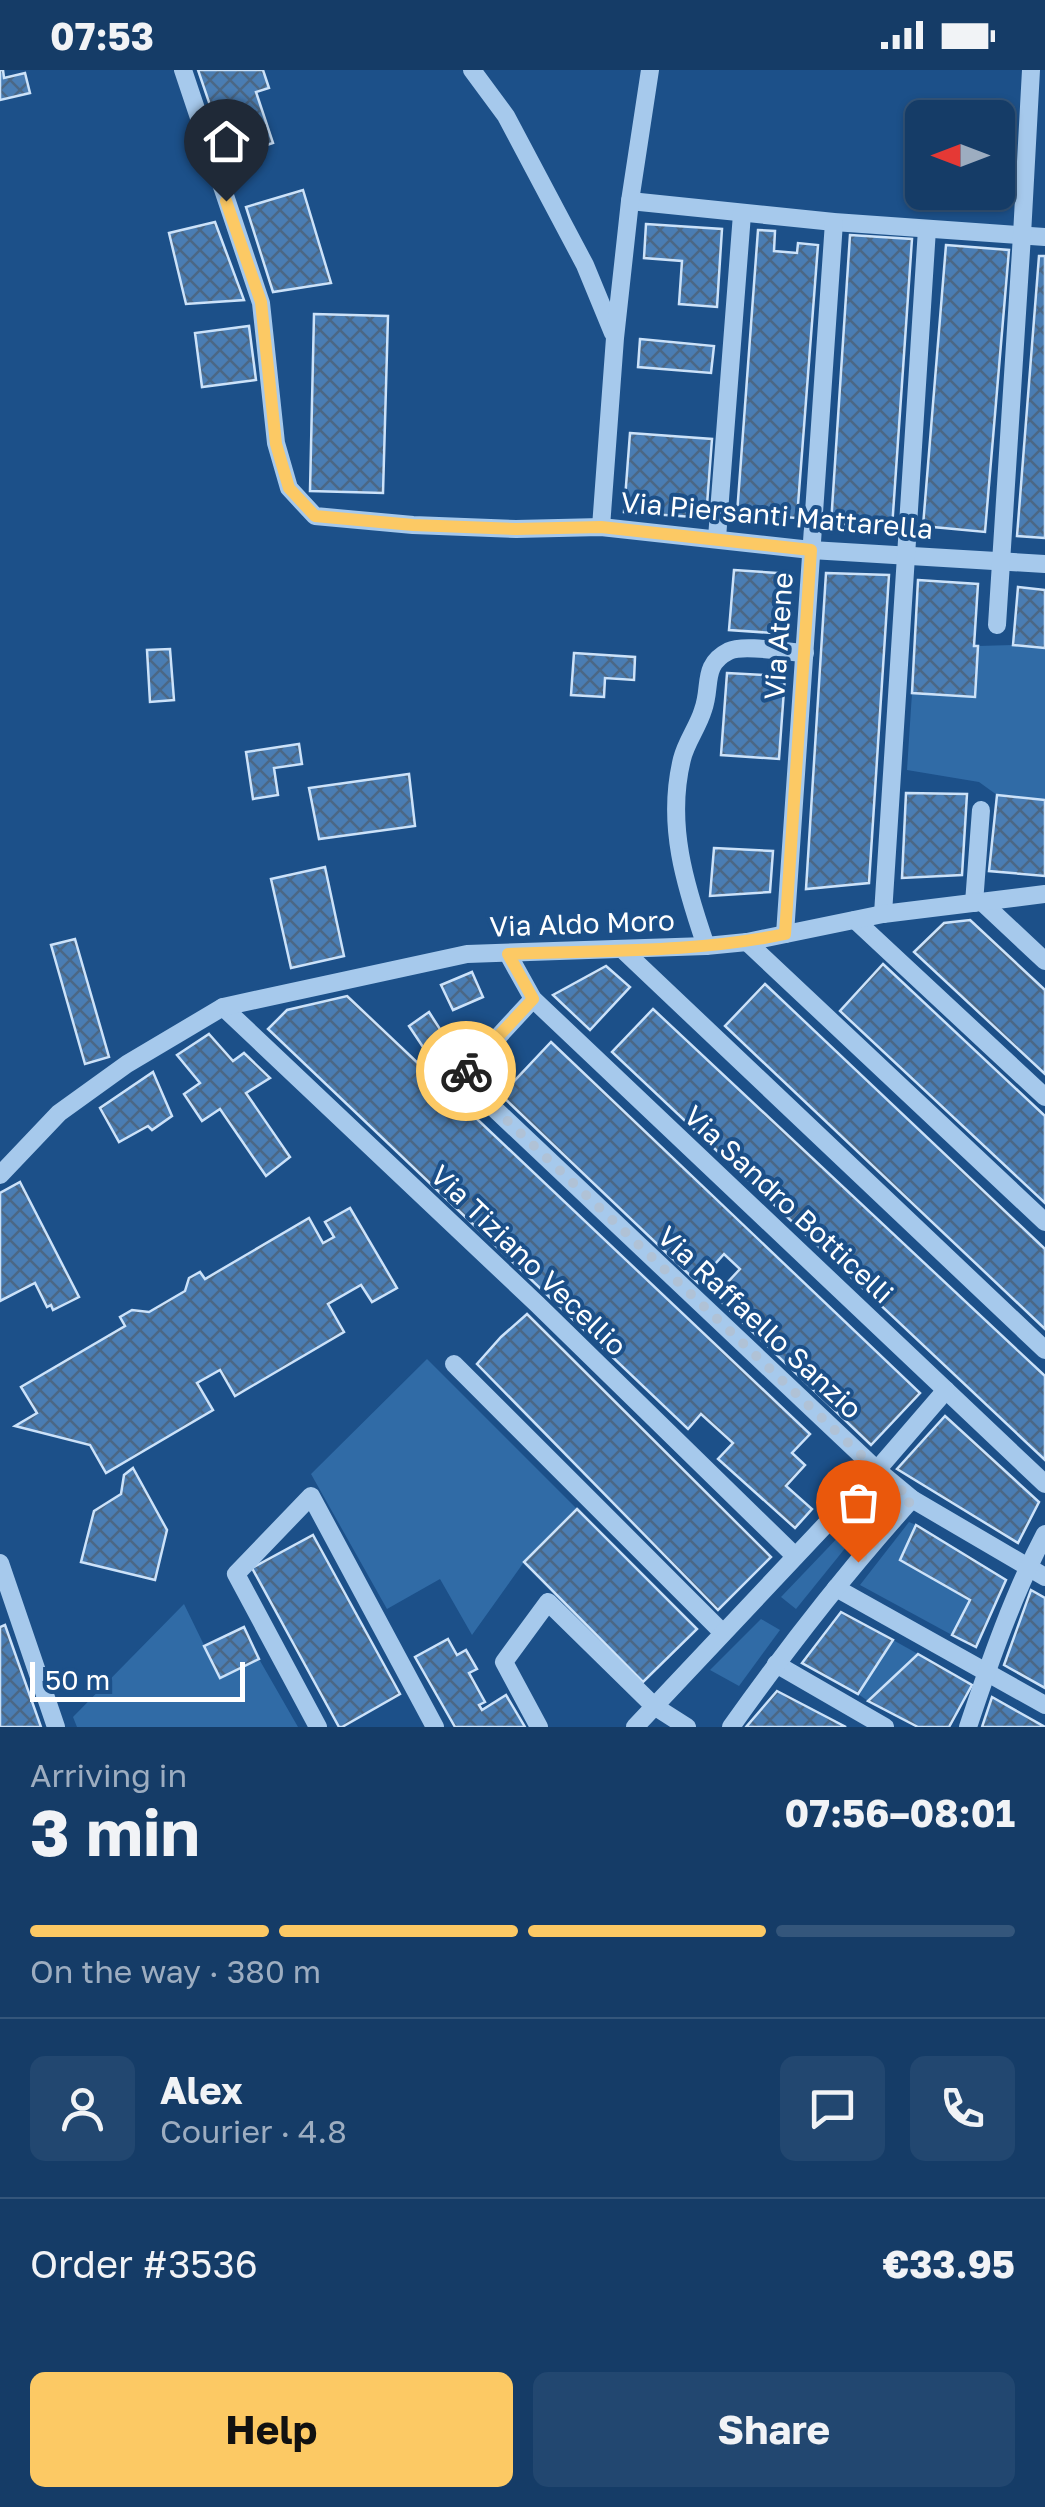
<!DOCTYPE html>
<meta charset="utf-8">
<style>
:root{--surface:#153c67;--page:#224770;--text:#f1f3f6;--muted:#9dadc0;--line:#34567b;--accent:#fcc964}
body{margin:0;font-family:"Golos Text",sans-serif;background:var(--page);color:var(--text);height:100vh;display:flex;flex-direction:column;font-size:38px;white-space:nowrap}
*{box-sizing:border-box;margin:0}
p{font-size:32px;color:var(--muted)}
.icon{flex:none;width:55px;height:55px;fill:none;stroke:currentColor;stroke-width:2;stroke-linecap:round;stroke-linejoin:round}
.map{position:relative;height:1657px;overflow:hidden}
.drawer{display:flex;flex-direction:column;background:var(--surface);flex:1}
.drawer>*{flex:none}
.needle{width:65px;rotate:270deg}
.fabs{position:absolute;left:905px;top:30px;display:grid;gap:20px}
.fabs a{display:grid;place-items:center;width:110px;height:110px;border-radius:15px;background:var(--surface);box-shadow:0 2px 8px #0004,0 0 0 2px var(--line);font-size:50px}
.scale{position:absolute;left:30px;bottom:25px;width:215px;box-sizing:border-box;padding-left:10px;border:5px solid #fff;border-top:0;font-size:28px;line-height:35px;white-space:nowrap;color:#fff;-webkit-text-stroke:8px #1c5089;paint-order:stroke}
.pin{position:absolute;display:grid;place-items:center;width:85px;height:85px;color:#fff;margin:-102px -42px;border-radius:50% 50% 50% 0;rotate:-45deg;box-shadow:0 0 10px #0007}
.pin .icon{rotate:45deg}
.courier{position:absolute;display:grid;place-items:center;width:100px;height:100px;margin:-50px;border:8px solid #fcc964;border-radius:50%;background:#fff;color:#222;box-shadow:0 2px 12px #0007}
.overview em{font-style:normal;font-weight:700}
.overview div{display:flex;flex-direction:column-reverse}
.overview{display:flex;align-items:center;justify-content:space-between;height:170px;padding:0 30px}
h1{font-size:65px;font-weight:700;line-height:75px}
.bar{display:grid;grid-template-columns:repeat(4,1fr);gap:15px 10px;align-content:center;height:120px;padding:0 30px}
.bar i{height:12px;border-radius:8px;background:var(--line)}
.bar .selected{background:var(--accent)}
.bar p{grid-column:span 4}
.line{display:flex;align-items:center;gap:25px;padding:0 30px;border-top:2px solid var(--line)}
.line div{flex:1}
.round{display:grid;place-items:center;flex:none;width:105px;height:105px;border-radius:15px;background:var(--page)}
.button{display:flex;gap:20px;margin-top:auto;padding:20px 30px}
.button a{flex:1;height:115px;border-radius:15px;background:var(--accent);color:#111;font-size:40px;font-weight:700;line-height:115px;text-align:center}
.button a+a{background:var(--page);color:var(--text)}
.status{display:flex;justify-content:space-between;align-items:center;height:70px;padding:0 50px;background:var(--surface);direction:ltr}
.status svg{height:28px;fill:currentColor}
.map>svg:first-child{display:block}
.green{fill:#306ba6}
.building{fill:url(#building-cross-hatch);stroke:#cce2f9;stroke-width:2.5}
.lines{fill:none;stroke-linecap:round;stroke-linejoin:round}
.minor{stroke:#a6c9ec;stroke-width:18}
.done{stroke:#b0c2d6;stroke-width:10;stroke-dasharray:0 18}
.route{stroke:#fcc964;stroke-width:12}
.labels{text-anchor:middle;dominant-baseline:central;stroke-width:8;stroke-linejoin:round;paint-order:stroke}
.street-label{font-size:28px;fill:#fff;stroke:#1c5089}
</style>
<div class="status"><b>07:53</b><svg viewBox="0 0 49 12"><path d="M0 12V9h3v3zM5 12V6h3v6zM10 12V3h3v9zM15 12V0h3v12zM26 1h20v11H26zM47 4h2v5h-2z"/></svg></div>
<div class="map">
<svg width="1045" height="1657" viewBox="0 0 1045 1657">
<defs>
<pattern id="building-cross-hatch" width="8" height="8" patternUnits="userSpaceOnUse" patternTransform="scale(2.5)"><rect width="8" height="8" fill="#4a7db3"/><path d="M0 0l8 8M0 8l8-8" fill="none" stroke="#4b6785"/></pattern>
</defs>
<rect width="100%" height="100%" fill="#1c5089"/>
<!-- green -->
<g class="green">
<polygon points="1013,575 1045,578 1045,730 997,725 979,712 907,700 912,623 975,627 978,576"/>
<polygon points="427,1289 577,1439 524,1492 472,1565 440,1509 387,1539 311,1404"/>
<polygon points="909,1452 916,1455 900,1491 970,1530 952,1565 860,1515"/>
<polygon points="846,1459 855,1466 796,1539 781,1527"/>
<polygon points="184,1534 220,1608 259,1589 298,1657 77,1657 73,1647"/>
<polygon points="761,1549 780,1560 739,1616 710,1600"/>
<polygon points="893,1570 918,1584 868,1631 858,1624"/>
</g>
<!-- building -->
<g class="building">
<polygon points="0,0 3,0 4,8 25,3 30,23 0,30"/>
<polygon points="198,0 263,0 269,18 256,22 273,73 228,88"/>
<polygon points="951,34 1013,38 1010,81 998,80 998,48 950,48"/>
<polygon points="303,120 331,213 273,222 246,137"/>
<polygon points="215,152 244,230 186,234 169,163"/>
<polygon points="646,154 722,159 717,237 679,234 682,191 644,188"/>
<polygon points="758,160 775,161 774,181 797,183 798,173 818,175 797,448 737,444"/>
<polygon points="850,165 912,169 892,458 831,454"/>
<polygon points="946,175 1009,180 985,462 923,456"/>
<polygon points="1039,186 1045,186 1045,468 1017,466"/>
<polygon points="314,244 388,246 383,423 310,421"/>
<polygon points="249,256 256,310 202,317 195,263"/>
<polygon points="640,269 714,276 711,303 638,297"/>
<polygon points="630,363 712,369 706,448 624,442"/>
<polygon points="734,500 792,504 788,564 729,560"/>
<polygon points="826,503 889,505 869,813 806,819"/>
<polygon points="918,510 978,514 974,576 978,576 975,627 912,623"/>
<polygon points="1018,517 1045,520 1045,578 1013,575"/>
<polygon points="170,579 174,630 150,632 147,580"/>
<polygon points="574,583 635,587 634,610 605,608 604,627 571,625"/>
<polygon points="727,603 785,606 779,689 721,685"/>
<polygon points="299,674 302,694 274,698 278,725 253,729 246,682"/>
<polygon points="409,704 415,756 319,769 309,718"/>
<polygon points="906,723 967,724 962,805 902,808"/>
<polygon points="997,725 1045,730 1045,806 989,801"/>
<polygon points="714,778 773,781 770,822 710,826"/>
<polygon points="325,797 344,886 291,898 271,809"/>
<polygon points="970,850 1045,920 1045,1004 914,882 944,853"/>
<polygon points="75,869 109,987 85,994 51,875"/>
<polygon points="883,894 1045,1046 1045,1133 840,941"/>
<polygon points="606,896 630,917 590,960 553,925"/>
<polygon points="472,902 483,927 453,940 441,915"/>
<polygon points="765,914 1045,1179 1045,1259 725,956"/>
<polygon points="347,926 810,1364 792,1383 805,1395 786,1416 812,1439 795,1458 718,1389 733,1373 701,1344 688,1359 268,959 287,940"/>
<polygon points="653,939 1045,1306 1045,1390 612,982"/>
<polygon points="429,942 445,967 425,980 409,956"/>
<polygon points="209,964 233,991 244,983 270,1008 246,1023 290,1087 266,1106 220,1039 202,1051 184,1024 200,1013 177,985"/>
<polygon points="551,972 920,1323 871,1375 715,1226 740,1199 724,1184 698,1213 501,1025"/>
<polygon points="153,1002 172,1046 152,1060 148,1056 119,1072 100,1038"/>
<polygon points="20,1112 79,1227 53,1240 51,1235 47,1237 35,1213 0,1231 0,1123"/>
<polygon points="350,1138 397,1218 372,1232 361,1215 328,1234 344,1262 235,1326 220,1300 197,1313 213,1340 106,1403 90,1375 15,1356 37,1343 21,1317 125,1256 120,1247 132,1240 149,1242 185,1221 189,1208 200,1202 205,1209 309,1148 323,1173 334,1167 325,1152"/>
<polygon points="527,1244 771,1487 718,1540 477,1294 501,1267"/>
<polygon points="945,1346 1039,1432 1018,1473 897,1399"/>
<polygon points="133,1398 167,1460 155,1510 81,1492 94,1441 121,1424 124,1405"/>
<polygon points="577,1439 697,1559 643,1612 524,1492"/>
<polygon points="916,1455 1006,1510 976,1577 952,1565 970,1530 900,1490"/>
<polygon points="313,1465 400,1624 342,1657 339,1657 252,1498"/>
<polygon points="1031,1520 1045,1528 1045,1618 1004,1595"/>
<polygon points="841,1542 893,1570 858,1624 802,1593"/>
<polygon points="5,1555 41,1657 0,1657 0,1557"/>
<polygon points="244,1557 259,1589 220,1608 204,1576"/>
<polygon points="448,1569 457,1585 466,1580 477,1599 469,1603 485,1632 479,1635 482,1640 506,1625 525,1657 455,1657 415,1587"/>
<polygon points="918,1584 972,1615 949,1657 918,1657 868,1631"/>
<polygon points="777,1621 846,1657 746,1657"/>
<polygon points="992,1627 1045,1657 982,1657"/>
</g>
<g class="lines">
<!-- minor -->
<g class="minor">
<polyline points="183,0 261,233 276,373 289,418 315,446 413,455 516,459 601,457 811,480 1045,494"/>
<polyline points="472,0 506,46 585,195 613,263"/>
<polyline points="630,131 834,152 1045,167"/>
<polyline points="601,457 615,268 630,131 650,0"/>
<polyline points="717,468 742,144"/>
<polyline points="997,555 1022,165 1031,0"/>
<polyline points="982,832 1045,891"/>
<polyline points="974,833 981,740"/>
<polyline points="883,844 927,159"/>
<polyline points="855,850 1045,1027"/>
<polyline points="785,864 834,152"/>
<polyline points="747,872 1045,1152"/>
<path d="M706,876C685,815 666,754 682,689C686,672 698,657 703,640C712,616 701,595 729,581C743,574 787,582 805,583"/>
<polyline points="623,880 1045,1280"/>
<polyline points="508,884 533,929 1045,1414"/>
<polyline points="533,929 461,1007 877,1400 912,1429 1045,1507"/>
<polyline points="223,937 537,1234 795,1486"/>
<polyline points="0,1105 59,1043 127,994 223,937 467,884 706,876 747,872 883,844 1045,824"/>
<polyline points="454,1294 723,1563"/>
<polyline points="0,1493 56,1657"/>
<polyline points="836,1518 1045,1635"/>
<polyline points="776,1594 885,1657"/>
<polyline points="318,1657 236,1504 311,1426 435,1657"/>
<polyline points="539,1657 504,1592 548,1532 654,1636 687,1657"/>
<polyline points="635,1657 877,1400 946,1320"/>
<path d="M731,1657C787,1578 847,1501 912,1429"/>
<path d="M968,1657C990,1591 1013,1525 1045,1464"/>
</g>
</g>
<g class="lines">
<!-- done -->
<polyline class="done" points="466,1001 461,1007 877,1400 912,1429 858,1492"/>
<!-- route -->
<path class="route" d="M226,131L261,232L276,374L289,418L315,446L413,455L516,459L601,457L811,480L785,864C694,883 600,880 508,884L533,929L466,1001"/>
</g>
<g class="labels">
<!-- street labels -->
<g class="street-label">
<text transform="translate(777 445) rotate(5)">Via Piersanti Mattarella</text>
<text transform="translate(778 566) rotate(-86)">Via Atene</text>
<text transform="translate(582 853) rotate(-2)">Via Aldo Moro</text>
<text transform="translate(789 1134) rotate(43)">Via Sandro Botticelli</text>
<text transform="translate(529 1190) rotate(44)">Via Tiziano Vecellio</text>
<text transform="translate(760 1252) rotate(43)">Via Raffaello Sanzio</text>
</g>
</g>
</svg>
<div class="fabs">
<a><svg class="needle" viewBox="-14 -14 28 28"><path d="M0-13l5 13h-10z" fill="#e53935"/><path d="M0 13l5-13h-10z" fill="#9dadc0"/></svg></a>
</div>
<div class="scale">50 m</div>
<div class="pin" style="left:858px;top:1492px;background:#ea580c"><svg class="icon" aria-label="bag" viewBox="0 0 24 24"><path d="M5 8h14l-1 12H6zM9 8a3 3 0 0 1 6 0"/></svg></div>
<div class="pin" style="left:226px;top:131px;background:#1f2937"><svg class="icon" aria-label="home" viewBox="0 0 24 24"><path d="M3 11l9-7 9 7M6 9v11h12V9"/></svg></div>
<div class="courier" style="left:466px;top:1001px"><svg class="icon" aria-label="bike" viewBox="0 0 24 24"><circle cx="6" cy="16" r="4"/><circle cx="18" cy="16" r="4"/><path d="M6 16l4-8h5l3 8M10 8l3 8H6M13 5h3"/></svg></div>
</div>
<section class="drawer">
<div class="overview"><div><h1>3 min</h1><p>Arriving in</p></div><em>07:56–08:01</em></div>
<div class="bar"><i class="selected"></i><i class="selected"></i><i class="selected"></i><i></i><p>On the way · 380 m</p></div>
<div class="line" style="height:180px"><a class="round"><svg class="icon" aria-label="person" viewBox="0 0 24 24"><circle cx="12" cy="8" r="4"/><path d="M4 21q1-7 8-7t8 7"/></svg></a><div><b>Alex</b><p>Courier · 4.8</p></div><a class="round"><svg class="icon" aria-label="chat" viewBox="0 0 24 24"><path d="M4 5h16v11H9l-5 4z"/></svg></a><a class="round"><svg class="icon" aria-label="phone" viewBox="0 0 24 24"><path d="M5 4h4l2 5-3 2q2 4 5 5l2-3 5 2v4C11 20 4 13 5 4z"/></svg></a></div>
<div class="line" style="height:130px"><div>Order #3536</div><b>€33.95</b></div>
<div class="button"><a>Help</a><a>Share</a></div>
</section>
